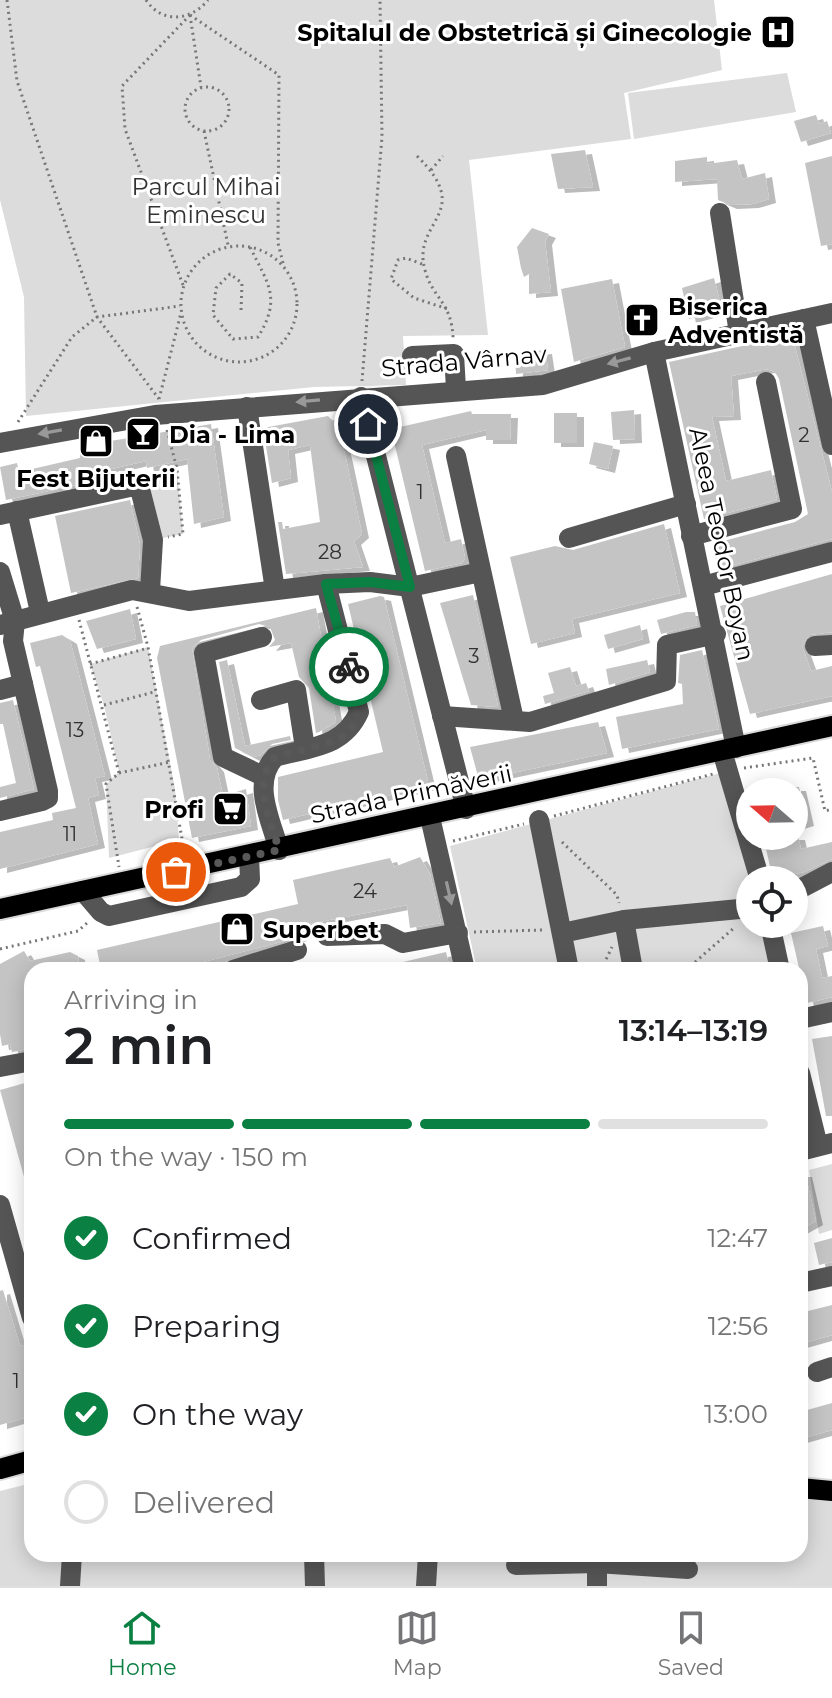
<!DOCTYPE html>
<meta charset="utf-8">
<style>
:root{--surface:#fff;--page:#f6f6f6;--text:#202124;--muted:#757577;--line:#e0e0e0;--accent:#0b8043}
body{margin:0;font-family:Montserrat,sans-serif;background:var(--page);color:var(--text);height:100vh;display:flex;flex-direction:column;font-size:30px;white-space:nowrap}
*{box-sizing:border-box;margin:0}
p{font-size:26px;color:var(--muted)}
.icon{flex:none;width:44px;height:44px;fill:none;stroke:currentColor;stroke-width:2;stroke-linecap:round;stroke-linejoin:round}
.map{position:relative;flex:1;overflow:hidden}
.drawer{position:absolute;left:24px;top:962px;width:784px;height:600px;display:flex;flex-direction:column;background:var(--surface);border-radius:24px;box-shadow:0 4px 20px #0003}
.drawer>*{flex:none}
.needle{width:52px;rotate:290deg}
.tools{position:absolute;left:736px;top:778px;display:grid;gap:16px}
.tools a{display:grid;place-items:center;width:72px;height:72px;border-radius:50%;background:var(--surface);box-shadow:0 4px 20px #0003;font-size:40px}
.pin{position:absolute;display:grid;place-items:center;width:68px;height:68px;color:#fff;margin:-34px;border:4px solid #fff;border-radius:50%;box-shadow:0 2px 8px #0007}
.courier{position:absolute;display:grid;place-items:center;width:80px;height:80px;margin:-40px;border:6px solid #0b8043;border-radius:50%;background:#fff;color:#222;box-shadow:0 2px 10px #0007}
.headline em{font-style:normal;font-weight:600}
.headline div{display:flex;flex-direction:column-reverse}
.headline{display:flex;align-items:center;justify-content:space-between;height:136px;padding:0 40px}
h1{font-size:52px;font-weight:600;line-height:60px}
.bar{display:grid;grid-template-columns:repeat(4,1fr);gap:12px 8px;align-content:center;height:96px;padding:0 40px}
.bar i{height:10px;border-radius:6px;background:var(--line)}
.bar .selected{background:var(--accent)}
.bar p{grid-column:span 4}
ol{padding:0 40px;list-style:none}
li{display:flex;align-items:center;gap:24px;height:88px}
li p{margin-inline-start:auto}
li .icon{padding:8px;border-radius:50%;background:var(--accent);color:#fff;stroke-width:4}
li:last-child{color:var(--muted)}
li i{width:44px;height:44px;border:4px solid var(--line);border-radius:50%}
.tab-bar{display:flex;justify-content:space-around;align-items:center;height:112px;border-top:2px solid var(--line);background:var(--surface);font-size:22px;color:var(--muted)}
.tab-bar a{display:grid;justify-items:center;gap:4px}
.tab-bar .selected{color:var(--accent)}
.map>svg:first-child{display:block}
.green{fill:#dcdcdc}
.building{fill:#c4c4c4;filter:url(#shadow)}
.lines{fill:none;stroke-linecap:round;stroke-linejoin:round}
.major-casing{stroke:#dbdbdb;stroke-width:24}
.path{stroke:#777;stroke-width:3;stroke-dasharray:2 4;stroke-linecap:butt}
.minor{stroke:#555;stroke-width:20}
.major{stroke:#000;stroke-width:20}
.oneway{fill:#999}
.done{stroke:#595959;stroke-width:8;stroke-dasharray:0 14.4}
.route{stroke:#0b8043;stroke-width:10}
.labels{text-anchor:middle;dominant-baseline:central;stroke-width:6;stroke-linejoin:round;paint-order:stroke}
.number-label{font-size:20px;fill:#313131}
.poi-label{font-size:24px;font-weight:bold;fill:#000;stroke:#fff;text-anchor:start}
.park-label{font-size:24px;fill:#333;stroke:#fff}
.street-label{font-size:24px;fill:#000;stroke:#fff}
</style>
<div class="map">
<svg width="832" height="1586" viewBox="0 0 832 1586">
<defs>
<filter id="shadow"><feDropShadow dx="7" dy="4" stdDeviation="0" flood-color="#0004"/></filter>
</defs>
<rect width="100%" height="100%" fill="#fff"/>
<!-- green -->
<g class="green">
<polygon points="0,0 714,0 722,70 624,93 631,139 469,160 488,335 403,336 406,385 314,387 26,416 24,297 0,200"/>
<polygon points="787,73 796,112 634,139 628,93"/>
<polygon points="177,469 183,534 153,540 139,485"/>
<polygon points="148,647 175,789 179,840 109,858 106,784 119,772 104,705 90,664"/>
<polygon points="731,770 750,880 750,924 765,924 775,970 477,970 450,846"/>
<polygon points="832,1164 832,1230 819,1234 809,1170"/>
<polygon points="32,1483 32,1554 800,1554 800,1499 832,1502 832,1586 0,1586 0,1491"/>
</g>
<!-- building -->
<g class="building">
<polygon points="816,115 819,124 827,121 831,133 801,142 794,121"/>
<polygon points="585,150 593,187 558,189 551,154"/>
<polygon points="832,156 832,244 821,246 805,163"/>
<polygon points="707,157 707,164 737,160 742,179 765,173 769,199 752,204 730,205 718,200 717,179 675,182 675,161"/>
<polygon points="532,228 549,234 545,241 551,292 529,294 529,274 524,277 521,268 517,247"/>
<polygon points="714,278 722,310 689,319 682,288"/>
<polygon points="612,279 625,347 574,362 561,289"/>
<polygon points="792,335 832,492 832,539 718,569 712,544 795,522 808,514 779,379 775,372 767,369 731,376 734,416 712,417 726,481 771,470 777,500 704,519 669,362"/>
<polygon points="545,350 548,370 516,374 515,353"/>
<polygon points="634,410 635,439 613,440 611,412"/>
<polygon points="471,411 472,414 511,414 510,440 486,440 486,430 422,445 445,543 461,539 465,558 462,563 425,571 391,429"/>
<rect x="554" y="413" width="23" height="30"/>
<polygon points="328,416 338,426 346,459 362,534 354,541 363,567 286,574 278,522 282,522 283,529 320,522 310,445 288,450 291,478 272,483 263,428"/>
<polygon points="211,424 224,517 194,524 187,459 147,468 146,461 89,474 91,482 6,500 0,467 17,463 19,472 80,458 81,446"/>
<polygon points="594,442 613,446 608,469 589,464"/>
<polygon points="130,500 140,545 138,578 71,593 55,516"/>
<polygon points="664,524 680,593 572,619 575,633 531,644 510,557 555,546 573,550"/>
<polygon points="832,574 832,632 809,635 802,646 811,671 832,666 832,696 750,714 720,606"/>
<polygon points="473,595 498,707 471,705 440,603"/>
<polygon points="380,596 384,597 429,786 283,820 278,800 278,777 383,752 348,604"/>
<polygon points="316,608 336,722 319,732 316,733 309,688 299,677 291,643 269,647 275,640 270,627 259,624 201,640 192,648 210,760 217,768 223,796 246,789 251,826 192,838 157,658 160,646"/>
<polygon points="130,609 136,639 97,649 86,621"/>
<polygon points="686,612 695,612 697,625 661,634 657,620"/>
<polygon points="640,625 643,639 608,649 604,635"/>
<polygon points="62,635 70,640 105,776 95,778 99,795 88,798 98,844 0,869 0,832 53,820 52,813 76,808 40,666 36,667 30,643"/>
<polygon points="702,650 719,729 622,749 616,717 683,704 682,684 678,683 680,655"/>
<polygon points="227,660 245,746 290,736 291,740 272,744 261,755 253,757 235,748 219,662"/>
<polygon points="647,660 650,672 609,685 606,669"/>
<polygon points="570,667 576,686 586,683 589,691 545,704 543,696 554,693 548,673"/>
<polygon points="13,700 34,789 0,798 0,787 16,783 3,724 0,724 0,703"/>
<polygon points="598,722 607,753 479,780 470,747"/>
<polygon points="794,787 799,787 807,822 794,826"/>
<polygon points="763,836 798,836 801,849 832,842 832,859 804,872 773,879"/>
<polygon points="420,857 430,874 441,923 410,928 407,905 298,926 300,937 172,970 101,970 97,950 298,904 293,880 390,858 394,867"/>
<polygon points="823,926 828,946 816,949 822,978 832,976 832,997 807,1003 791,933"/>
<polygon points="24,951 30,961 70,952 78,956 79,970 32,970 32,1048 12,1052 10,1044 2,1046 0,1034 0,964"/>
<polygon points="446,952 450,970 391,970 390,965"/>
<polygon points="832,1036 832,1116 826,1116 812,1039"/>
<polygon points="32,1081 32,1195 29,1195 0,1090"/>
<polygon points="800,1173 805,1173 816,1221 800,1230"/>
<polygon points="832,1238 832,1262 819,1265 814,1243"/>
<polygon points="3,1290 20,1346 24,1345 32,1361 32,1401 27,1402 31,1416 0,1425 0,1291"/>
<polygon points="832,1305 832,1335 800,1344 800,1313"/>
<polygon points="832,1403 832,1430 800,1439 800,1412"/>
</g>
<g class="lines">
<!-- major casing -->
<g class="major-casing">
<g id="major">
<polyline points="0,909 832,726"/>
<polyline points="0,1469 32,1460"/>
<polyline points="800,1488 832,1491"/>
</g>
</g>
<!-- path -->
<g class="path">
<polyline points="7,0 17,81 97,317 159,399"/>
<path d="M146,0C162,24 191,21 208,0"/>
<polyline points="190,15 279,75 278,243 284,267"/>
<polyline points="190,15 201,87"/>
<circle cx="207" cy="109" r="22"/>
<polyline points="204,131 228,245"/>
<path d="M417,156C476,214 411,220 425,270C432,298 452,302 453,338"/>
<polyline points="431,170 443,156"/>
<circle cx="239" cy="304" r="58"/>
<polyline points="422,264 406,258 398,260 391,279 414,298 448,309"/>
<polyline points="183,285 125,129 122,86 190,15"/>
<path d="M241,310L242,283L230,274L216,288L213,315L233,339L258,337C282,298 268,284 250,247"/>
<polyline points="362,381 382,137 380,0"/>
<polyline points="159,399 181,313"/>
<polyline points="18,422 72,337 97,317 180,306"/>
<polyline points="167,430 177,469 183,534 168,537"/>
<polyline points="154,479 176,469"/>
<polyline points="137,607 148,647 184,850"/>
<polyline points="79,620 119,773 106,784 119,867"/>
<polyline points="90,664 148,648"/>
<polyline points="104,705 154,692"/>
<polyline points="744,768 813,758 825,811 832,809"/>
<polyline points="119,773 170,762"/>
<polyline points="554,816 713,774"/>
<polyline points="453,841 524,824"/>
<polyline points="562,842 617,895 619,903"/>
<polyline points="474,932 542,930"/>
<polyline points="0,949 78,931 87,923"/>
<polyline points="601,970 612,947"/>
<polyline points="686,970 734,928"/>
</g>
<!-- minor -->
<g class="minor">
<polyline points="720,213 739,333"/>
<polyline points="804,319 832,445"/>
<polyline points="654,352 736,748"/>
<polyline points="412,356 454,354 456,389"/>
<polyline points="361,397 466,809"/>
<polyline points="247,407 275,590"/>
<polyline points="0,443 155,415 543,385 654,352 832,313"/>
<polyline points="456,456 514,720"/>
<polyline points="17,511 40,612"/>
<polyline points="0,515 139,485 153,540 150,591"/>
<polyline points="691,536 792,509 766,382"/>
<polyline points="569,538 686,504"/>
<polyline points="0,572 15,621 13,641 48,791 48,798 42,801 0,811"/>
<polyline points="703,586 832,552"/>
<polyline points="0,625 132,590 189,601 326,584 370,582 410,587 481,572"/>
<polyline points="262,637 204,653 223,757 263,776"/>
<polyline points="815,646 832,645"/>
<polyline points="0,690 23,684"/>
<polyline points="261,700 296,690 305,748"/>
<polyline points="442,716 530,722 666,681 667,645 716,634"/>
<polyline points="722,751 760,880"/>
<polyline points="430,817 465,970"/>
<polyline points="539,820 569,970"/>
<path d="M279,850C271,820 251,783 275,757C309,747 343,748 359,712L326,584"/>
<polyline points="83,891 101,912 109,916 241,887 250,879 249,856"/>
<polyline points="794,892 832,872"/>
<polyline points="624,920 633,970"/>
<polyline points="770,924 780,970"/>
<polyline points="562,933 624,920 750,908"/>
<polyline points="327,936 385,934 403,943 458,933"/>
<polyline points="233,970 297,950"/>
<polyline points="800,1019 832,1012"/>
<polyline points="0,1067 32,1061"/>
<polyline points="800,1073 818,1146"/>
<polyline points="800,1151 832,1143"/>
<polyline points="0,1205 32,1318"/>
<polyline points="800,1283 832,1276"/>
<polyline points="817,1372 832,1367"/>
<polyline points="314,1554 315,1586"/>
<polyline points="597,1554 597,1586"/>
<polyline points="516,1565 597,1563 688,1569"/>
<polyline points="70,1586 72,1554"/>
<polyline points="426,1586 428,1554"/>
</g>
<!-- major -->
<use href="#major" class="major"/>
</g>
<!-- one-way arrows -->
<defs><path id="oneway-solid" d="M-6-.8H1V-3.2L6.5 0L1 3.2V.8H-6Z" transform="scale(2)"/></defs>
<g class="oneway">
<use href="#oneway-solid" transform="translate(619 361) rotate(165)"/>
<use href="#oneway-solid" transform="translate(308 401) rotate(175)"/>
<use href="#oneway-solid" transform="translate(50 432) rotate(170)"/>
<use href="#oneway-solid" transform="translate(449 893) rotate(77)"/>
</g>
<g class="lines">
<!-- done -->
<path class="done" d="M176,872L279,850C271,820 251,783 275,757C338,739 372,747 349,667"/>
<!-- route -->
<polyline class="route" points="349,667 326,584 370,582 410,587 368,424"/>
</g>
<!-- icons -->
<defs>
<g id="hospital-square" transform="scale(1.8)"><rect x="-9" y="-9" width="18" height="18" rx="4" fill="#000" stroke="#fff"/><path d="M-5-5h3v3.5h4V-5h3V5h-3V1.5h-4V5h-3Z" fill="#fff"/></g>
<g id="church-square" transform="scale(1.8)"><rect x="-9" y="-9" width="18" height="18" rx="4" fill="#000" stroke="#fff"/><path d="M-1.2-6h2.4v3.5h3.3v2.4h-3.3V6h-2.4V-.1h-3.3v-2.4h3.3Z" fill="#fff"/></g>
<g id="bar-square" transform="scale(1.8)"><rect x="-9" y="-9" width="18" height="18" rx="4" fill="#000" stroke="#fff"/><path d="M-6-5H6L.8 .8V4.5H3.5V6h-7V4.5H-.8V.8Z" fill="#fff"/></g>
<g id="shop-square" transform="scale(1.8)"><rect x="-9" y="-9" width="18" height="18" rx="4" fill="#000" stroke="#fff"/><path d="M-5-2.5h2.3a2.7 3.5 0 0 1 5.4 0H5L5.5 6h-11ZM-1.5-2.5h3a1.5 2.3 0 0 0-3 0Z" fill="#fff"/></g>
<g id="supermarket-square" transform="scale(1.8)"><rect x="-9" y="-9" width="18" height="18" rx="4" fill="#000" stroke="#fff"/><path d="M-6-5.5h2.5l.6 2H6L4.5 2H-2.5L-4.4-4H-6ZM-1.5 3.2a1.3 1.3 0 1 0 .1 0ZM3 3.2a1.3 1.3 0 1 0 .1 0Z" fill="#fff"/></g>
</defs>
<g fill-rule="evenodd">
<use href="#hospital-square" x="778" y="32"/>
<use href="#church-square" x="642" y="320"/>
<use href="#bar-square" x="143" y="434"/>
<use href="#shop-square" x="96" y="441"/>
<use href="#supermarket-square" x="230" y="809"/>
<use href="#shop-square" x="237" y="929"/>
</g>
<g class="labels">
<!-- number labels -->
<g class="number-label">
<text x="804" y="435">2</text>
<text x="420" y="492">1</text>
<text x="330" y="552">28</text>
<text x="474" y="656">3</text>
<text x="75" y="730">13</text>
<text x="70" y="834">11</text>
<text x="365" y="891">24</text>
<text x="16" y="1381">1</text>
</g>
<!-- poi labels -->
<g class="poi-label">
<text x="752" y="32" text-anchor="end">Spitalul de Obstetrică și Ginecologie</text>
<text x="668" y="306">Biserica<tspan x="668" dy="28">Adventistă</tspan></text>
<text x="169" y="434">Dia - Lima</text>
<text x="96" y="478" text-anchor="middle">Fest Bijuterii</text>
<text x="204" y="809" text-anchor="end">Profi</text>
<text x="263" y="929">Superbet</text>
</g>
<!-- park labels -->
<g class="park-label">
<text x="206" y="186">Parcul Mihai<tspan x="206" dy="28">Eminescu</tspan></text>
</g>
<!-- street labels -->
<g class="street-label">
<text transform="translate(464 361) rotate(-5)">Strada Vârnav</text>
<text transform="translate(722 544) rotate(78)">Aleea Teodor Boyan</text>
<text transform="translate(411 794) rotate(-12)">Strada Primăverii</text>
</g>
</g>
</svg>
<div class="tools">
<a><svg class="needle" viewBox="-14 -14 28 28"><path d="M0-13l5 13h-10z" fill="#e53935"/><path d="M0 13l5-13h-10z" fill="#757577"/></svg></a>
<a><svg class="icon" aria-label="locate" viewBox="0 0 24 24"><circle cx="12" cy="12" r="6"/><path d="M12 2v4M12 18v4M2 12h4M18 12h4"/></svg></a>
</div>
<div class="pin" style="left:176px;top:872px;background:#ea580c"><svg class="icon" aria-label="bag" viewBox="0 0 24 24"><path d="M5 8h14l-1 12H6zM9 8a3 3 0 0 1 6 0"/></svg></div>
<div class="pin" style="left:368px;top:424px;background:#1f2937"><svg class="icon" aria-label="home" viewBox="0 0 24 24"><path d="M3 11l9-7 9 7M6 9v11h12V9"/></svg></div>
<div class="courier" style="left:349px;top:667px"><svg class="icon" aria-label="bike" viewBox="0 0 24 24"><circle cx="6" cy="16" r="4"/><circle cx="18" cy="16" r="4"/><path d="M6 16l4-8h5l3 8M10 8l3 8H6M13 5h3"/></svg></div>
<section class="drawer">
<div class="headline"><div><h1>2 min</h1><p>Arriving in</p></div><em>13:14–13:19</em></div>
<div class="bar"><i class="selected"></i><i class="selected"></i><i class="selected"></i><i></i><p>On the way · 150 m</p></div>
<ol>
<li><svg class="icon" aria-label="check" viewBox="0 0 24 24"><path d="M5 12l5 5 9-10"/></svg>Confirmed<p>12:47</p></li>
<li><svg class="icon" aria-label="check" viewBox="0 0 24 24"><path d="M5 12l5 5 9-10"/></svg>Preparing<p>12:56</p></li>
<li><svg class="icon" aria-label="check" viewBox="0 0 24 24"><path d="M5 12l5 5 9-10"/></svg>On the way<p>13:00</p></li>
<li><i></i>Delivered</li>
</ol>
</section>
</div>
<nav class="tab-bar">
<a class="selected"><svg class="icon" aria-label="home" viewBox="0 0 24 24"><path d="M3 11l9-7 9 7M6 9v11h12V9"/></svg>Home</a>
<a><svg class="icon" aria-label="map" viewBox="0 0 24 24"><path d="M3 6l6-2 6 2 6-2v14l-6 2-6-2-6 2zM9 4v14M15 6v14"/></svg>Map</a>
<a><svg class="icon" aria-label="saved" viewBox="0 0 24 24"><path d="M7 4h10v16l-5-4-5 4z"/></svg>Saved</a>
</nav>
